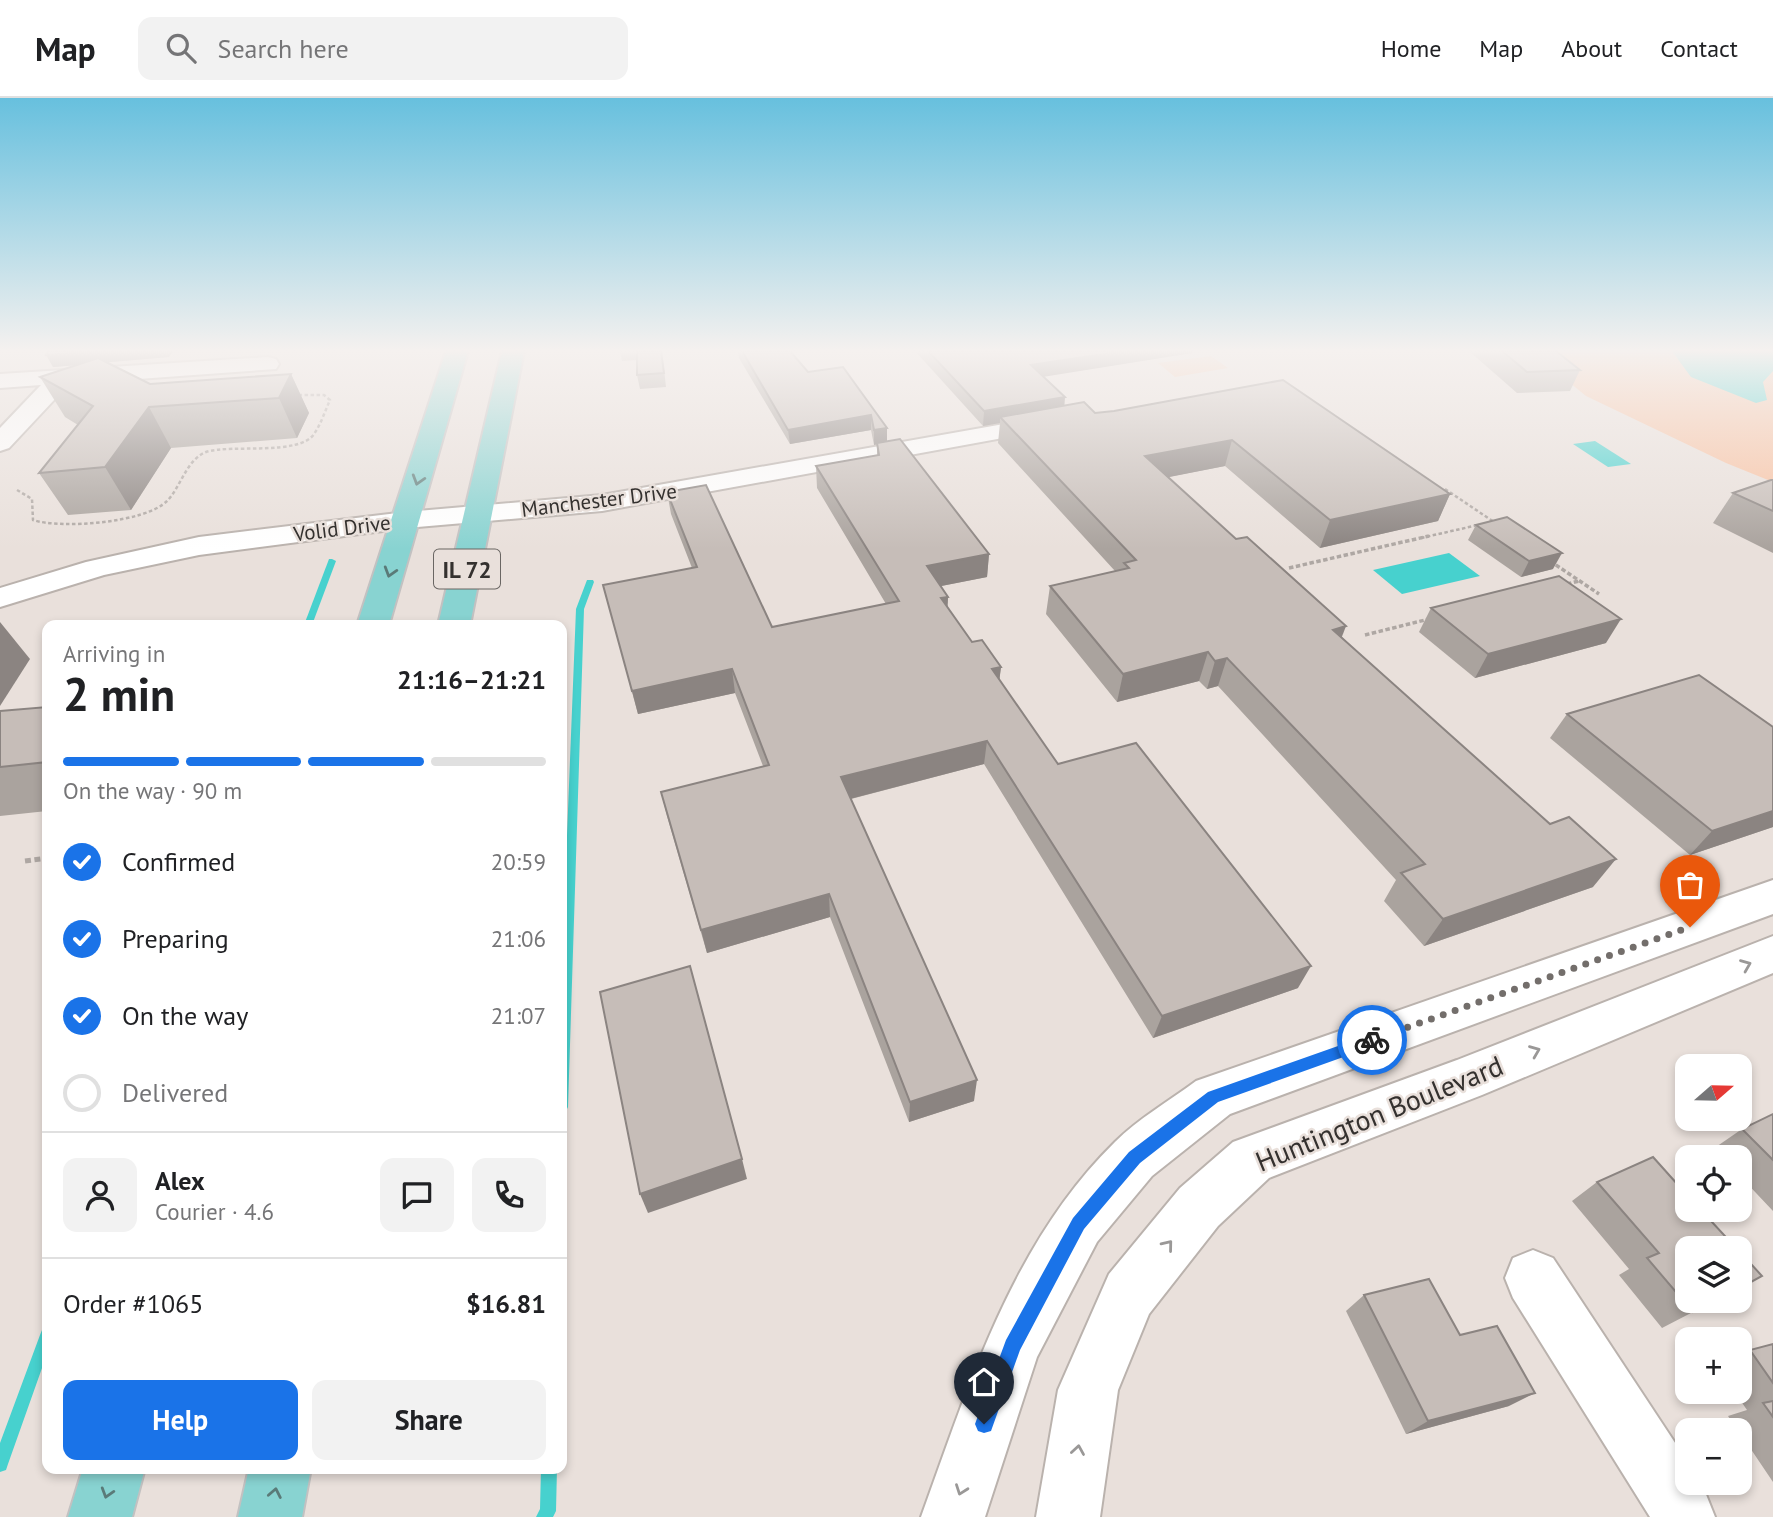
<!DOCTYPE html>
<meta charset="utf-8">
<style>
:root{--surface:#fff;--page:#f2f2f2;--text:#202124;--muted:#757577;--line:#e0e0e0;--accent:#1a73e8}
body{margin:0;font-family:"PT Sans",sans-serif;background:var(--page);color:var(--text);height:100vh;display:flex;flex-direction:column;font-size:26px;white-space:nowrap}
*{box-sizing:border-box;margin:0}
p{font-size:23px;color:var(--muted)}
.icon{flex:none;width:38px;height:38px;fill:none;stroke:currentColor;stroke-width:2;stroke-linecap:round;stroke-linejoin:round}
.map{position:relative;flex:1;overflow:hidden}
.side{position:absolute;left:42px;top:522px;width:525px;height:854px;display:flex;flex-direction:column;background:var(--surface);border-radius:14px;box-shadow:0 4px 10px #0003}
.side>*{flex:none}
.needle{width:46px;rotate:70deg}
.fabs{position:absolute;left:1675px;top:956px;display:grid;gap:14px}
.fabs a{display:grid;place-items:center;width:77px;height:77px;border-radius:14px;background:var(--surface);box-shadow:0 4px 10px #0003;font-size:35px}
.pin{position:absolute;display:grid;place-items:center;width:60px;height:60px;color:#fff;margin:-72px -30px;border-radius:50% 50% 50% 0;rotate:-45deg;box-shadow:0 0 7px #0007}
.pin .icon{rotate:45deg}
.courier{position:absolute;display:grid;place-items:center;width:70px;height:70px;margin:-35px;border:5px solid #1a73e8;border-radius:50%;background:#fff;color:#222;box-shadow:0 2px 9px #0007}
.summary em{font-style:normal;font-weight:700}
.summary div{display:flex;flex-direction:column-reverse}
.summary{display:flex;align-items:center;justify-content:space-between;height:119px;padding:0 21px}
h1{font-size:46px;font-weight:700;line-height:52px}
.bar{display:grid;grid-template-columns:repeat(4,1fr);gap:10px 7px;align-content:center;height:84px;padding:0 21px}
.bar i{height:9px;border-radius:5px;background:var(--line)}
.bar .selected{background:var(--accent)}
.bar p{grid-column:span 4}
.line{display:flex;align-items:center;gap:18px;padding:0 21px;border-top:2px solid var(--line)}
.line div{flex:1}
.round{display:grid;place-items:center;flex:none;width:74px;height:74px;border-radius:14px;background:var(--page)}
ol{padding:0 21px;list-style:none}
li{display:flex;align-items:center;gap:21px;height:77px}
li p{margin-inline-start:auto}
li .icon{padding:7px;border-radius:50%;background:var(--accent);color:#fff;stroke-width:4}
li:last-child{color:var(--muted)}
li i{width:38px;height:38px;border:4px solid var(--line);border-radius:50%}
.action{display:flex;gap:14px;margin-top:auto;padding:14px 21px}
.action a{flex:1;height:80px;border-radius:14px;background:var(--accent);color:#fff;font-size:28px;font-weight:700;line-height:80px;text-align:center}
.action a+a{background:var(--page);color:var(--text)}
header{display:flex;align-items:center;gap:42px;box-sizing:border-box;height:98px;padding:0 35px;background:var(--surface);border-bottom:2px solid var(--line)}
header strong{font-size:33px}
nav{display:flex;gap:38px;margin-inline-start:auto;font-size:24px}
.search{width:490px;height:63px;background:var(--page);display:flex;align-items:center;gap:18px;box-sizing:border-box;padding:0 24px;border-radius:14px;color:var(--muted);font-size:26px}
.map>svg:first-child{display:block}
.green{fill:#f8c1a1}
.water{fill:#47d1ce}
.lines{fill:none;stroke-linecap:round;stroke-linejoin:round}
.stream{fill:#47d1ce;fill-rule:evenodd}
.minor-casing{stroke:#bab2ad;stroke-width:4}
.major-casing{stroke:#c2c1c1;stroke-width:4}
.path-far2{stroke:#aea7a3;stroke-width:2.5;stroke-dasharray:3.5 2.5;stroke-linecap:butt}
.path-far1{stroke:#aea7a3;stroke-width:3.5;stroke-dasharray:4.5 2.5;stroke-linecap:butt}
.path{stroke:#aea7a3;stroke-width:5;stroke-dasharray:6 3.5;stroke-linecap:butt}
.minor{fill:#fff;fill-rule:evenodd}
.major{fill:#88d3d1;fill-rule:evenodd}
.wall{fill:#aaa39e}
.shaded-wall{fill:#8b8481}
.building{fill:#c6bdb8;stroke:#8b8481;stroke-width:2}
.oneway{stroke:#5a7a78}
.oneway2{stroke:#9a9897}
.route{fill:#1a73e8}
.done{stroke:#736e6b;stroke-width:7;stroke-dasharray:0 12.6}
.labels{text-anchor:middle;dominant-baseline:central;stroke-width:5;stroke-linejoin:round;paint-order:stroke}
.far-street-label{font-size:21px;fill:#34312f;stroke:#e9e0db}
.shield{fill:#e9e0db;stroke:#6a6663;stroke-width:2}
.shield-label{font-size:23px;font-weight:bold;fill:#34312f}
.near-street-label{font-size:28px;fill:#34312f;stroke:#e9e0db}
</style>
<header>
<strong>Map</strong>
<div class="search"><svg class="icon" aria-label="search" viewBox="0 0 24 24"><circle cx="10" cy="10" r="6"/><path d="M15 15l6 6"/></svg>Search here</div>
<nav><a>Home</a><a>Map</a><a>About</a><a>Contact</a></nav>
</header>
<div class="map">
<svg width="1773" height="1419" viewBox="0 0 1773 1419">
<rect width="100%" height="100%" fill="#e9e0db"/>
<!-- green -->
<g class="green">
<polygon points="1531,253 1773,253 1773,384 1726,365 1586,298"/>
<polygon points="1211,258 1228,270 1175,279 1158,265"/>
</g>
<!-- water -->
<g class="water">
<polygon points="1672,253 1773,253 1773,273 1763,284 1767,302 1756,305 1691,279"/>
<polygon points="1595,343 1631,366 1608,369 1573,346"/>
<polygon points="1449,455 1480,478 1402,496 1373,472"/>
</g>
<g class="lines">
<!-- stream -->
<g class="stream">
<polygon points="329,461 332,461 336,463 312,527 304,527"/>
<polygon points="587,482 593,482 594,484 584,511 568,1009 566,1013 562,1015 562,863 576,511"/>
<polygon points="47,1230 47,1256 8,1366 6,1372 0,1374 0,1345 40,1237 42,1232"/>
<polygon points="541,1370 557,1370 556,1413 553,1419 536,1419 540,1411"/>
</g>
<!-- minor casing -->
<g class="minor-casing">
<g id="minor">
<polygon points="268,259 276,261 279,266 276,271 69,286 9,350 0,353 0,330 41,287 0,290 0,276"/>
<polygon points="1049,318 1058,320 1061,325 1058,330 602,413 406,430 199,457 104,477 0,509 0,490 86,464 199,439 406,414 602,397"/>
<path d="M1773,782V816L1230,1016L1152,1078L1097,1144L1037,1259L985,1419H921C969,1287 1012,1145 1115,1044C1138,1021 1169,1003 1196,983Z"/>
<polygon points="1773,838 1773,875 1482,997 1269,1080 1218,1128 1149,1216 1118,1292 1100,1419 1036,1419 1058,1292 1109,1176 1180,1090 1233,1044 1457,962"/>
<polygon points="1533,1152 1553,1160 1687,1363 1687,1384 1701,1384 1715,1419 1650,1419 1513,1200 1505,1180 1513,1160"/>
</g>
</g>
<!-- major casing -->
<g class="major-casing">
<g id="major">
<polygon points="446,253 468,253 389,527 357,527"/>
<polygon points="502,253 524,253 470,527 438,527"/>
<polygon points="83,1370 145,1370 132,1419 68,1419"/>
<polygon points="249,1370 311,1370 302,1419 238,1419"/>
</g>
</g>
<!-- path-far2 -->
<g class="path-far2">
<polyline points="1445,391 1494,424"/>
<path d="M17,392L32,401L33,422C61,431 145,425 167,403C181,389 186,362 206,354C231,346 299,358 314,336C321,326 325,313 330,302L324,297H298"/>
<polyline points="1421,440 1478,427"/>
</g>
<!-- path-far1 -->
<g class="path-far1">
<polyline points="1550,463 1599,496"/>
<polyline points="1289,470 1429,438"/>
<polyline points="1567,486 1579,483"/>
<polyline points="1365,537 1429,521"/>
</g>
<!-- path -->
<polyline class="path" points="25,763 47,760"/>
<!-- minor -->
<use href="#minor" class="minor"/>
<!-- major -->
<use href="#major" class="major"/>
</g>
<!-- wall -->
<g class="wall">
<polygon points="48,253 173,253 169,259 107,264 150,286 291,276 309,315 297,340 171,350 131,412 68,417 39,375 78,327 65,319 40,279 78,267 53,269"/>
<polygon points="620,253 662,253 666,289 640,291 637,277 637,262 622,263"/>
<polygon points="738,253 790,253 808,274 843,269 887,343 989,456 987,479 941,488 948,499 947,509 972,544 1001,569 999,583 1058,666 1298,890 1153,940 984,666 851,701 974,1003 909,1024 830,819 707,855 667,718 661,694 763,668 735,595 638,616 603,487 692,470 671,416 667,394 772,529 886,506 817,390 816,368 877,357 877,346 874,347 871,332 790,346 739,260"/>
<polygon points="915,253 1192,253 1192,255 1044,278 1064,308 1095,315 1114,313 1450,396 1438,423 1320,450 1225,368 1168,379 1342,539 1593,789 1424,848 1384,803 1396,782 1218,588 1207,591 1199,583 1117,604 1046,516 1050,488 1115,473 998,345 1000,325 983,328"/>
<polygon points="1469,253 1556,253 1580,272 1570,293 1517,295"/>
<polygon points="1773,382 1773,455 1713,425 1733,395"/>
<polygon points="1476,427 1553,471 1521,479 1468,442"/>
<polygon points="1431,510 1606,545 1475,580 1419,534"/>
<polygon points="47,609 47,713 0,718 0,613"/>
<polygon points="1567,616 1773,729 1690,757 1550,640"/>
<polygon points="1773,1016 1773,1113 1740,1078 1740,1059 1721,1059 1713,1051 1742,1031"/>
<polygon points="1597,1084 1716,1202 1662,1230 1619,1177 1629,1171 1572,1103"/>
<polygon points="1364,1197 1460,1237 1509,1308 1406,1336 1346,1213"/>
<polygon points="1773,1246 1773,1384 1740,1335 1740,1332 1737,1332 1728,1318 1747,1312 1734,1293 1740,1293 1740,1256 1750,1252"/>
</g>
<!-- shaded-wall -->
<g class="shaded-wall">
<polygon points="93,253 173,253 169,259 53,269 46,257"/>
<polygon points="1123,253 1192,253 1192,255 1030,281 1031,267"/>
<polygon points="291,276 309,315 297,340 279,300"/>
<polygon points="1065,299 1064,313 1000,319 1000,325 983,328 984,313"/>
<polygon points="149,309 171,350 131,412 105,369"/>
<polygon points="871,317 871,332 790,346 788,332"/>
<polygon points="887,330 887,344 874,347 874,332"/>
<polygon points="1232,342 1225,368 1139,385 1145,358"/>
<polygon points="1450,396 1438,423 1320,450 1330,422"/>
<polygon points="1562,455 1553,471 1521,479 1529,463"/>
<polygon points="989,456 987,479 926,491 927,468"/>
<polygon points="948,499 947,522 941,500"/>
<polygon points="1621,521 1606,545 1475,580 1488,556"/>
<polygon points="0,524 30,561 0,608"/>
<polygon points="1346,528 1335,557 1333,532"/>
<polygon points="1208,554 1199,583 1117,604 1123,576"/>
<polygon points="1227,560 1218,588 1207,591 1215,563"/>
<polygon points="1001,569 998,593 992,571"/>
<polygon points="732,571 735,595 638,616 632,593"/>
<polygon points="987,643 984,666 842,703 841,679"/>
<polygon points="1773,713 1773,729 1690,757 1712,733"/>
<polygon points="1616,761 1593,789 1424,848 1443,821"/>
<polygon points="829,796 830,819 707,855 701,832"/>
<polygon points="1311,868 1298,890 1153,940 1162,918"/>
<polygon points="977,982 974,1003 909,1024 910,1004"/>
<polygon points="742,1061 747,1081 648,1115 640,1096"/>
<polygon points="1535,1295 1509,1308 1406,1336 1428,1323"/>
</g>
<!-- building -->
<g class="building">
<polygon points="48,253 93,253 46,257"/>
<polygon points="637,253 661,253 664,275 637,277"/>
<polygon points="742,253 790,253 808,274 843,269 887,330 874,332 871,317 788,332"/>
<polygon points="928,253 1123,253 1031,267 1065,299 984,313"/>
<polygon points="1502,253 1556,253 1580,272 1527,274"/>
<polygon points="98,260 150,286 291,276 279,300 149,309 105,369 39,375 93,308 40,279"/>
<polygon points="1283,282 1450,396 1330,422 1232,342 1145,358 1236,441 1247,439 1346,528 1333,532 1550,726 1569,719 1616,761 1443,821 1401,775 1425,766 1227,560 1215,563 1208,554 1123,576 1050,488 1129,470 1124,465 1136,462 1000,319 1084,304 1095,315 1114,313"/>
<polygon points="900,341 989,456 927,468 948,499 941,500 972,544 982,542 1001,569 992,571 1058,666 1136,645 1311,868 1162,918 987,643 841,679 977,982 910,1004 829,796 701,832 661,694 769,667 732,571 632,593 603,487 697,469 667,394 706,387 772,529 899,503 816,368 879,357 877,345"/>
<polygon points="1771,382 1773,382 1773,413 1733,395"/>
<polygon points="1507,419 1562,455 1529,463 1476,427"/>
<polygon points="1559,478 1621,521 1488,556 1431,510"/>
<polygon points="1699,577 1773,629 1773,713 1712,733 1567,616"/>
<polygon points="47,609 47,664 0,669 0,613"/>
<polygon points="690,868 742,1061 640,1096 600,894"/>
<polygon points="1773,1016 1773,1062 1742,1031"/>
<polygon points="1653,1059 1687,1097 1687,1111 1700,1111 1736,1150 1687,1150 1687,1202 1715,1202 1693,1214 1647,1160 1659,1155 1597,1084"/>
<polygon points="1740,1154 1762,1178 1740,1190"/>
<polygon points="1429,1181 1460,1237 1497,1228 1535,1295 1428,1323 1364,1197"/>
<polygon points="1773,1246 1773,1285 1750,1252"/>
<polygon points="1773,1303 1773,1319 1763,1305"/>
</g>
<!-- one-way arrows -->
<defs><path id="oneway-chevron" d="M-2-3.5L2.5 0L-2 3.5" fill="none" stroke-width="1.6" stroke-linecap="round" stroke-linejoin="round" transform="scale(1.75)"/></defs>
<g class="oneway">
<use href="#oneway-chevron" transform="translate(418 382) rotate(107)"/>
<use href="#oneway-chevron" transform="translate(390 474) rotate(107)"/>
<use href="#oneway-chevron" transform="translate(107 1395) rotate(107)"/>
<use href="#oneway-chevron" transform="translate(275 1395) rotate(-79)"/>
</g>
<g class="oneway2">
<use href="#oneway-chevron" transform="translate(1746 867) rotate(-22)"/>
<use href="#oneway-chevron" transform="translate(1535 953) rotate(-22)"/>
<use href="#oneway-chevron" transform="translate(1168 1147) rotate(-51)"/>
<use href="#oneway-chevron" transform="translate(1078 1352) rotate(-81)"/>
<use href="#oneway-chevron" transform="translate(961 1392) rotate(110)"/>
</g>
<!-- sky -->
<linearGradient id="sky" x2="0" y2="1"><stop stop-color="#67c0de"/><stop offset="0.56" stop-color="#f5f1ef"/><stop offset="1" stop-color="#f5f1ef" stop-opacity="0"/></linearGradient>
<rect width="1773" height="451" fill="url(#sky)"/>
<!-- route -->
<polygon class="route" points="1372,936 1379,942 1377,947 1218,1004 1140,1065 1084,1131 1020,1252 991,1333 984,1335 978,1333 975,1326 1006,1242 1073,1120 1129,1054 1208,994"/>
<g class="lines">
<!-- done -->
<polyline class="done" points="1372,942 1690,829"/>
</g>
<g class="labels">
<!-- far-street labels -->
<g class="far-street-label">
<text transform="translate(599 402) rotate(-7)">Manchester Drive</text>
<text transform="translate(342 430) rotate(-7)">Volid Drive</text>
</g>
<!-- shield labels -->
<rect class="shield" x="434" y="451.5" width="66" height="39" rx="5"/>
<g class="shield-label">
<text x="467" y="471">IL 72</text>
</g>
<!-- near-street labels -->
<g class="near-street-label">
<text transform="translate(1379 1015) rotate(-22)">Huntington Boulevard</text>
</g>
</g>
</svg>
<div class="fabs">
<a><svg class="needle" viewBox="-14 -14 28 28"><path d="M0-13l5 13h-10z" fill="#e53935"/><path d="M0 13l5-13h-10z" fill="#757577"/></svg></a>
<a><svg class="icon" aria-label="locate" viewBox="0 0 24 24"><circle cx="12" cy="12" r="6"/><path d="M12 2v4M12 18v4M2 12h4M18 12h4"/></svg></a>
<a><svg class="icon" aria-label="layers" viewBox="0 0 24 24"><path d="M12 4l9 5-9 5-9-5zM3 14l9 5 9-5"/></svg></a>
<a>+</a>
<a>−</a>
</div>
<div class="pin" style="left:1690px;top:829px;background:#ea580c"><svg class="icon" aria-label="bag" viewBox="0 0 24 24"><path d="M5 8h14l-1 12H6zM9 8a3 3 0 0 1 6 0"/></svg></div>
<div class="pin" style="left:984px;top:1326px;background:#1f2937"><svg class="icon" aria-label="home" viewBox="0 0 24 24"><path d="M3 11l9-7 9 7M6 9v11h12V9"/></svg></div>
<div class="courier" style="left:1372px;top:942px"><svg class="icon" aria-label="bike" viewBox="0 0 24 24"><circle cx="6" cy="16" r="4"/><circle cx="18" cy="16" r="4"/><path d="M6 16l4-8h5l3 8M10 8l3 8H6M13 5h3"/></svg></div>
<section class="side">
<div class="summary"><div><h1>2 min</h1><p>Arriving in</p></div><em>21:16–21:21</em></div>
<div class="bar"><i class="selected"></i><i class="selected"></i><i class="selected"></i><i></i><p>On the way · 90 m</p></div>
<ol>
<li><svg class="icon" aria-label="check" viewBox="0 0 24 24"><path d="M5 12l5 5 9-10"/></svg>Confirmed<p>20:59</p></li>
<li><svg class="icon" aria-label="check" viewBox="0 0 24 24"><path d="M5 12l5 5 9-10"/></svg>Preparing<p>21:06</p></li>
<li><svg class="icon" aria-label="check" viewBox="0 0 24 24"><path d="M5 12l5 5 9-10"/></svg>On the way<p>21:07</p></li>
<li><i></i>Delivered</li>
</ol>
<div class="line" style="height:126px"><a class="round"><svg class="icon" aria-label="person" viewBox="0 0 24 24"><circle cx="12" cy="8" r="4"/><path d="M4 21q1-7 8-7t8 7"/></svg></a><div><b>Alex</b><p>Courier · 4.6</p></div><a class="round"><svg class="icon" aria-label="chat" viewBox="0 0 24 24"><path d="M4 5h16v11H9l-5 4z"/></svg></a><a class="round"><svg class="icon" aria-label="phone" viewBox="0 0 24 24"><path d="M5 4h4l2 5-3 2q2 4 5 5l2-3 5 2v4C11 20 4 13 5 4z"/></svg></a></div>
<div class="line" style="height:91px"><div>Order #1065</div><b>$16.81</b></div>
<div class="action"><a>Help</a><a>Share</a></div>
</section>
</div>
